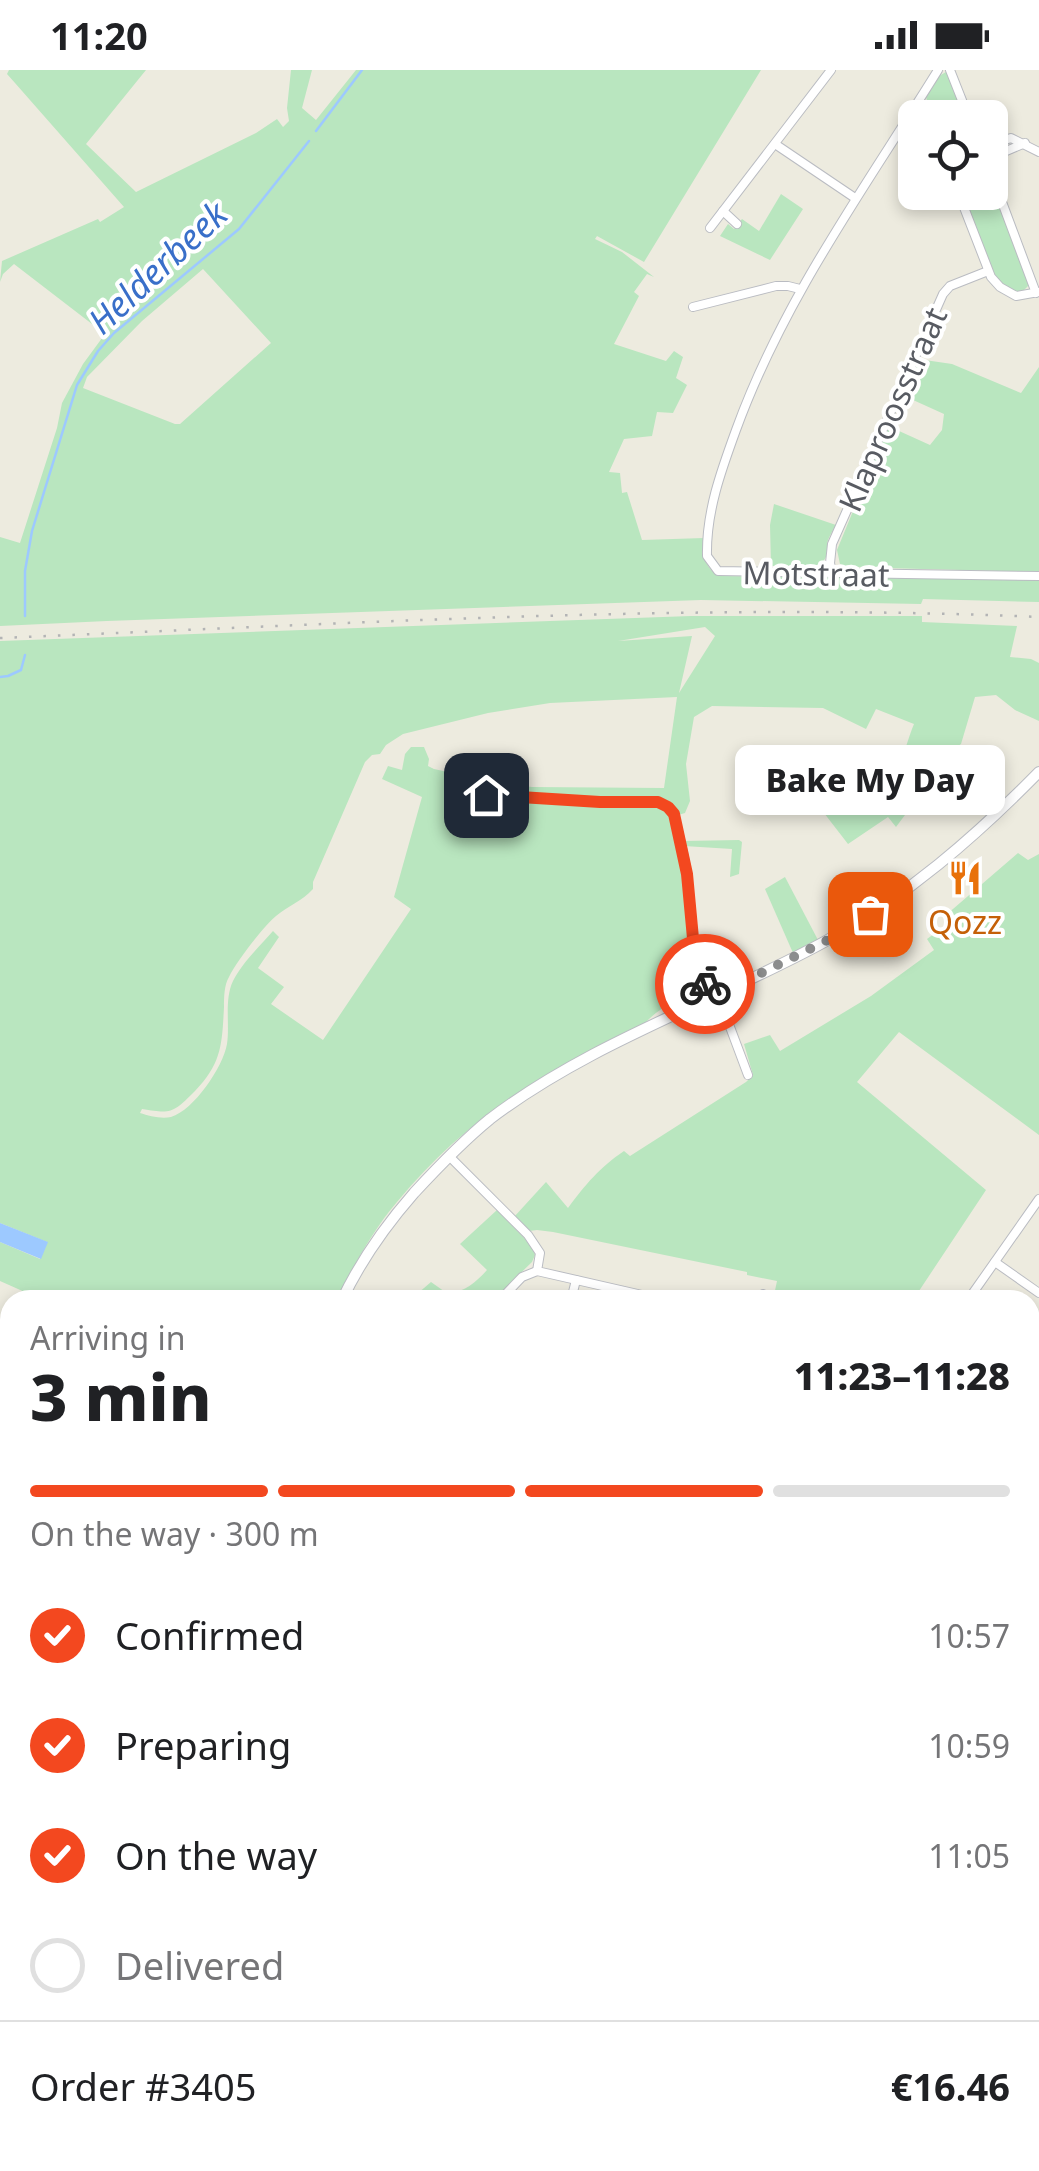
<!DOCTYPE html>
<meta charset="utf-8">
<style>
:root{--surface:#fff;--page:#f2f2f2;--text:#202124;--muted:#757577;--line:#e0e0e0;--accent:#f3481f}
body{margin:0;font-family:"Noto Sans",sans-serif;background:var(--page);color:var(--text);height:100vh;display:flex;flex-direction:column;font-size:38px;white-space:nowrap}
*{box-sizing:border-box;margin:0}
p{font-size:32px;color:var(--muted)}
.icon{flex:none;width:55px;height:55px;fill:none;stroke:currentColor;stroke-width:2;stroke-linecap:round;stroke-linejoin:round}
.map{position:relative;flex:1;overflow:hidden}
.panel{position:absolute;left:0px;top:1220px;width:1040px;height:882px;display:flex;flex-direction:column;background:var(--surface);border-radius:30px 30px 0 0;box-shadow:0 5px 15px #0003}
.panel>*{flex:none}
.tools{position:absolute;left:898px;top:30px;display:grid;gap:20px}
.tools a{display:grid;place-items:center;width:110px;height:110px;border-radius:15px;background:var(--surface);box-shadow:0 5px 15px #0003;font-size:50px}
.pin{position:absolute;display:grid;place-items:center;width:85px;height:85px;color:#fff;margin:-42px;border-radius:20px;box-shadow:0 5px 15px #0006}
.courier{position:absolute;display:grid;place-items:center;width:100px;height:100px;margin:-50px;border:8px solid #f3481f;border-radius:50%;background:#fff;color:#222;box-shadow:0 2px 12px #0007}
.bubble{position:absolute;height:70px;border-radius:15px;background:var(--surface);box-shadow:0 5px 15px #0003;font-size:32px;font-weight:800;line-height:70px;text-align:center}
.summary em{font-style:normal;font-weight:800}
.summary div{display:flex;flex-direction:column-reverse}
.summary{display:flex;align-items:center;justify-content:space-between;height:170px;padding:0 30px}
h1{font-size:65px;font-weight:800;line-height:75px}
.bar{display:grid;grid-template-columns:repeat(4,1fr);gap:15px 10px;align-content:center;height:120px;padding:0 30px}
.bar i{height:12px;border-radius:8px;background:var(--line)}
.bar .on{background:var(--accent)}
.bar p{grid-column:span 4}
.line{display:flex;align-items:center;gap:25px;padding:0 30px;border-top:2px solid var(--line)}
.line div{flex:1}
ol{padding:0 30px;list-style:none}
li{display:flex;align-items:center;gap:30px;height:110px}
li p{margin-inline-start:auto}
li .icon{padding:10px;border-radius:50%;background:var(--accent);color:#fff;stroke-width:4}
li:last-child{color:var(--muted)}
li i{width:55px;height:55px;border:5px solid var(--line);border-radius:50%}
.status{display:flex;justify-content:space-between;align-items:center;height:70px;padding:0 50px;background:var(--surface);direction:ltr}
.status svg{height:28px;fill:currentColor}
.map>svg:first-child{display:block}
.green{fill:#b9e6bf;fill-rule:evenodd}
.water{fill:#9dc9ff}
.lines{fill:none;stroke-linecap:round;stroke-linejoin:round}
.stream{stroke:#9dc9ff;stroke-width:2.5}
.minor-casing{stroke:#babcc2;stroke-width:10}
.tertiary-casing{stroke:#babcc2;stroke-width:12}
.minor{stroke:#fff;stroke-width:8}
.tertiary{stroke:#fff;stroke-width:10}
.rail{stroke:#b3b4b5;stroke-width:2.5;stroke-dasharray:2.5 12;stroke-linecap:butt}
.done{stroke:#8c8d8e;stroke-width:10;stroke-dasharray:0 18}
.route{stroke:#f3481f;stroke-width:12}
.labels{text-anchor:middle;dominant-baseline:central;stroke-width:8;stroke-linejoin:round;paint-order:stroke}
.street-label{font-size:32px;fill:#585b62;stroke:#fff}
.food-label{font-size:32px;fill:#c56008;stroke:#fff}
.water-label{font-size:35px;font-style:italic;fill:#396fc9;stroke:#fff}
</style>
<div class="status"><b>11:20</b><svg viewBox="0 0 49 12"><path d="M0 12V9h3v3zM5 12V6h3v6zM10 12V3h3v9zM15 12V0h3v12zM26 1h20v11H26zM47 4h2v5h-2z"/></svg></div>
<div class="map">
<svg width="1039" height="2101" viewBox="0 0 1039 2101">
<rect width="100%" height="100%" fill="#edebdf"/>
<!-- green -->
<g class="green">
<path d="M9,0H146L86,74L136,122L256,63L277,49L283,57L289,51L287,38L291,0H312L302,38L316,50L356,0H761L644,192L597,166L595,169L622,182L654,207L647,204L634,222L639,226L614,274L666,291L674,281L683,287L676,308L687,315L673,343L657,342L652,366L624,369L609,402L620,403L622,423L627,422L642,470L704,468C703,485 704,499 721,506L1039,509V532L923,529L921,534L701,530L107,551L0,556V467L20,473L57,358L62,333L83,294L105,264L14,194L3,204L0,212L2,191L98,149L100,152L124,137L15,13L7,4ZM203,199L271,273L180,354H175L83,318L87,307L142,251Z"/>
<polygon points="946,2 948,4 965,47 932,48 926,27 939,6"/>
<polygon points="990,111 1029,209 1028,216 1023,221 1014,222 996,210 961,123 990,122"/>
<polygon points="781,124 803,139 770,190 720,166 728,154 734,159 742,149 759,161"/>
<polygon points="918,289 952,294 1021,323 1039,297 1039,502 846,497 840,494 837,480 888,356 930,375 942,360 944,344 902,325"/>
<path d="M774,434L836,455C833,460 830,465 828,470C826,475 828,481 826,487C818,504 786,496 771,496L770,455Z"/>
<path d="M691,546H922V552L1017,556L1010,587L1031,589L1039,593V651L1015,640L996,625L975,627L961,674L936,691L901,724L911,737L896,757L888,747L848,774L824,743L833,727L867,734C902,712 900,688 914,654L876,639L866,659L823,638L712,636L694,647L686,694L690,731L685,743L678,745C665,720 623,729 599,729L657,736L666,740L671,746L684,806L687,861L692,892L704,925C683,924 660,937 645,953C545,1001 469,1045 397,1132C372,1161 354,1196 336,1230H24L27,1223L0,1211V1172L40,1189L47,1172L0,1153V571ZM705,557L715,566L679,623L692,566L618,571ZM677,627L664,718L532,717L498,713L434,699L428,696L429,689L424,677H411L405,684L402,700L388,696L382,709L422,727L394,827L411,839L323,970L271,934L284,917L258,898L279,867L273,861C260,876 242,893 233,911C224,930 230,954 227,974C223,997 194,1040 171,1047C161,1049 149,1046 140,1043L142,1039C172,1044 173,1043 195,1021C222,993 222,974 224,937C224,928 224,915 229,907C236,892 263,857 276,846C288,836 302,831 313,819V812L365,692L372,685L380,684L386,675L403,664L488,643L550,633Z"/>
<polygon points="739,770 742,772 739,804 730,807 732,779 684,776 683,771"/>
<path d="M1018,783L1028,790L1039,784V1065L899,962L857,1012L986,1120L913,1230H832L828,1227V1230H773L777,1211L747,1205V1202L553,1162L537,1160L529,1161L514,1147L546,1112L568,1138C586,1114 599,1098 624,1081L630,1086L746,1012L753,1005L744,974L770,965L780,981L871,926L934,880L927,869L951,851L946,845Z"/>
<polygon points="785,807 818,870 793,883 765,819"/>
<path d="M497,1140L533,1177L535,1185L532,1192L493,1230H410L431,1212L448,1224C466,1221 475,1213 487,1200L460,1174Z"/>
<polygon points="0,1277 9,1280 10,1277 10,1940 0,1958"/>
<polygon points="1039,1861 1039,2101 621,2101 634,2092 1030,2092 1030,1863"/>
</g>
<!-- water -->
<polygon class="water" points="0,1153 48,1172 41,1189 0,1172"/>
<g class="lines">
<!-- stream -->
<g class="stream">
<polyline points="316,61 362,0"/>
<polyline points="25,546 25,501 32,461 77,315 98,281 114,263 239,159 309,71"/>
<polyline points="0,607 8,606 21,600 25,585"/>
<polyline points="1030,2011 1039,2000"/>
<polyline points="1010,2101 1012,2092"/>
</g>
<!-- minor casing -->
<g class="minor-casing">
<g id="minor">
<path d="M938,0C865,118 784,228 736,360C721,401 706,442 707,486L718,501L1039,506"/>
<polyline points="950,0 969,48"/>
<polyline points="775,74 855,128"/>
<polyline points="990,75 1011,68 1039,82"/>
<polyline points="990,88 1025,73"/>
<polyline points="990,100 1036,223"/>
<polyline points="958,122 991,207 1000,217 1016,226 1039,222"/>
<polyline points="723,141 737,154"/>
<polyline points="710,158 831,0"/>
<polyline points="693,237 776,216 788,216 800,219"/>
<polyline points="832,504 830,493 832,474 943,224 950,216 988,201"/>
<path d="M486,725L600,732L658,733L668,737L674,745C679,765 685,786 687,806C694,855 689,880 711,928"/>
<polyline points="718,925 748,1005"/>
<polyline points="450,1087 528,1165 540,1183 537,1201 664,1230"/>
<polyline points="995,1192 1039,1223"/>
<polyline points="500,1230 522,1207 537,1201"/>
<polyline points="571,1230 576,1210"/>
<polyline points="762,1230 763,1224"/>
<polyline points="968,1230 1039,1129"/>
<polyline points="1030,1378 1039,1384"/>
<polyline points="1030,1785 1039,1783"/>
<polyline points="493,2092 495,2101"/>
<polyline points="45,2101 83,2092"/>
<polyline points="334,2101 338,2092"/>
</g>
</g>
<!-- tertiary casing -->
<g class="tertiary-casing">
<g id="tertiary">
<path d="M342,1230C360,1192 386,1155 414,1123C438,1097 463,1071 490,1049C591,972 715,932 826,871C906,827 975,767 1039,702"/>
<polyline points="0,1969 10,1952"/>
</g>
</g>
<!-- minor -->
<use href="#minor" class="minor"/>
<!-- tertiary -->
<use href="#tertiary" class="tertiary"/>
<!-- rail -->
<path class="rail" d="M0,568C346,554 693,532 1039,547"/>
</g>
<g class="lines">
<!-- done -->
<polyline class="done" points="705,914 711,928 828,870 870,844"/>
<!-- route -->
<polyline class="route" points="486,725 600,732 658,732 668,737 674,744 687,804 694,879 705,914"/>
</g>
<!-- icons -->
<defs>
<g id="restaurant-bare" transform="scale(2.7)"><path d="M-5-6h1v4h1v-4h1v4h1v-4h1v5L-1.5 .5V6h-2V.5L-5-1ZM5-6V6H3V1.5H1.5Q1.5-4 5-6Z" fill="#e8710a" stroke="#fff" stroke-width="2.5" paint-order="stroke"/></g>
</defs>
<g fill-rule="evenodd">
<use href="#restaurant-bare" x="965" y="808"/>
</g>
<g class="labels">
<!-- street labels -->
<g class="street-label">
<text transform="translate(892 339) rotate(-66)">Klaproosstraat</text>
<text transform="translate(816 503) rotate(1)">Motstraat</text>
</g>
<!-- food labels -->
<g class="food-label">
<text x="965" y="851">Qozz</text>
</g>
<!-- water labels -->
<g class="water-label">
<text transform="translate(157 197) rotate(-43)">Helderbeek</text>
</g>
</g>
</svg>
<div class="tools">
<a><svg class="icon" aria-label="locate" viewBox="0 0 24 24"><circle cx="12" cy="12" r="6"/><path d="M12 2v4M12 18v4M2 12h4M18 12h4"/></svg></a>
</div>
<div class="pin" style="left:870px;top:844px;background:#ea580c"><svg class="icon" aria-label="bag" viewBox="0 0 24 24"><path d="M5 8h14l-1 12H6zM9 8a3 3 0 0 1 6 0"/></svg></div>
<div class="pin" style="left:486px;top:725px;background:#1f2937"><svg class="icon" aria-label="home" viewBox="0 0 24 24"><path d="M3 11l9-7 9 7M6 9v11h12V9"/></svg></div>
<div class="courier" style="left:705px;top:914px"><svg class="icon" aria-label="bike" viewBox="0 0 24 24"><circle cx="6" cy="16" r="4"/><circle cx="18" cy="16" r="4"/><path d="M6 16l4-8h5l3 8M10 8l3 8H6M13 5h3"/></svg></div>
<div class="bubble" style="left:735px;top:675px;width:270px">Bake My Day</div>
<section class="panel">
<div class="summary"><div><h1>3 min</h1><p>Arriving in</p></div><em>11:23–11:28</em></div>
<div class="bar"><i class="on"></i><i class="on"></i><i class="on"></i><i></i><p>On the way · 300 m</p></div>
<ol>
<li><svg class="icon" aria-label="check" viewBox="0 0 24 24"><path d="M5 12l5 5 9-10"/></svg>Confirmed<p>10:57</p></li>
<li><svg class="icon" aria-label="check" viewBox="0 0 24 24"><path d="M5 12l5 5 9-10"/></svg>Preparing<p>10:59</p></li>
<li><svg class="icon" aria-label="check" viewBox="0 0 24 24"><path d="M5 12l5 5 9-10"/></svg>On the way<p>11:05</p></li>
<li><i></i>Delivered</li>
</ol>
<div class="line" style="height:130px"><div>Order #3405</div><b>€16.46</b></div>
</section>
</div>
